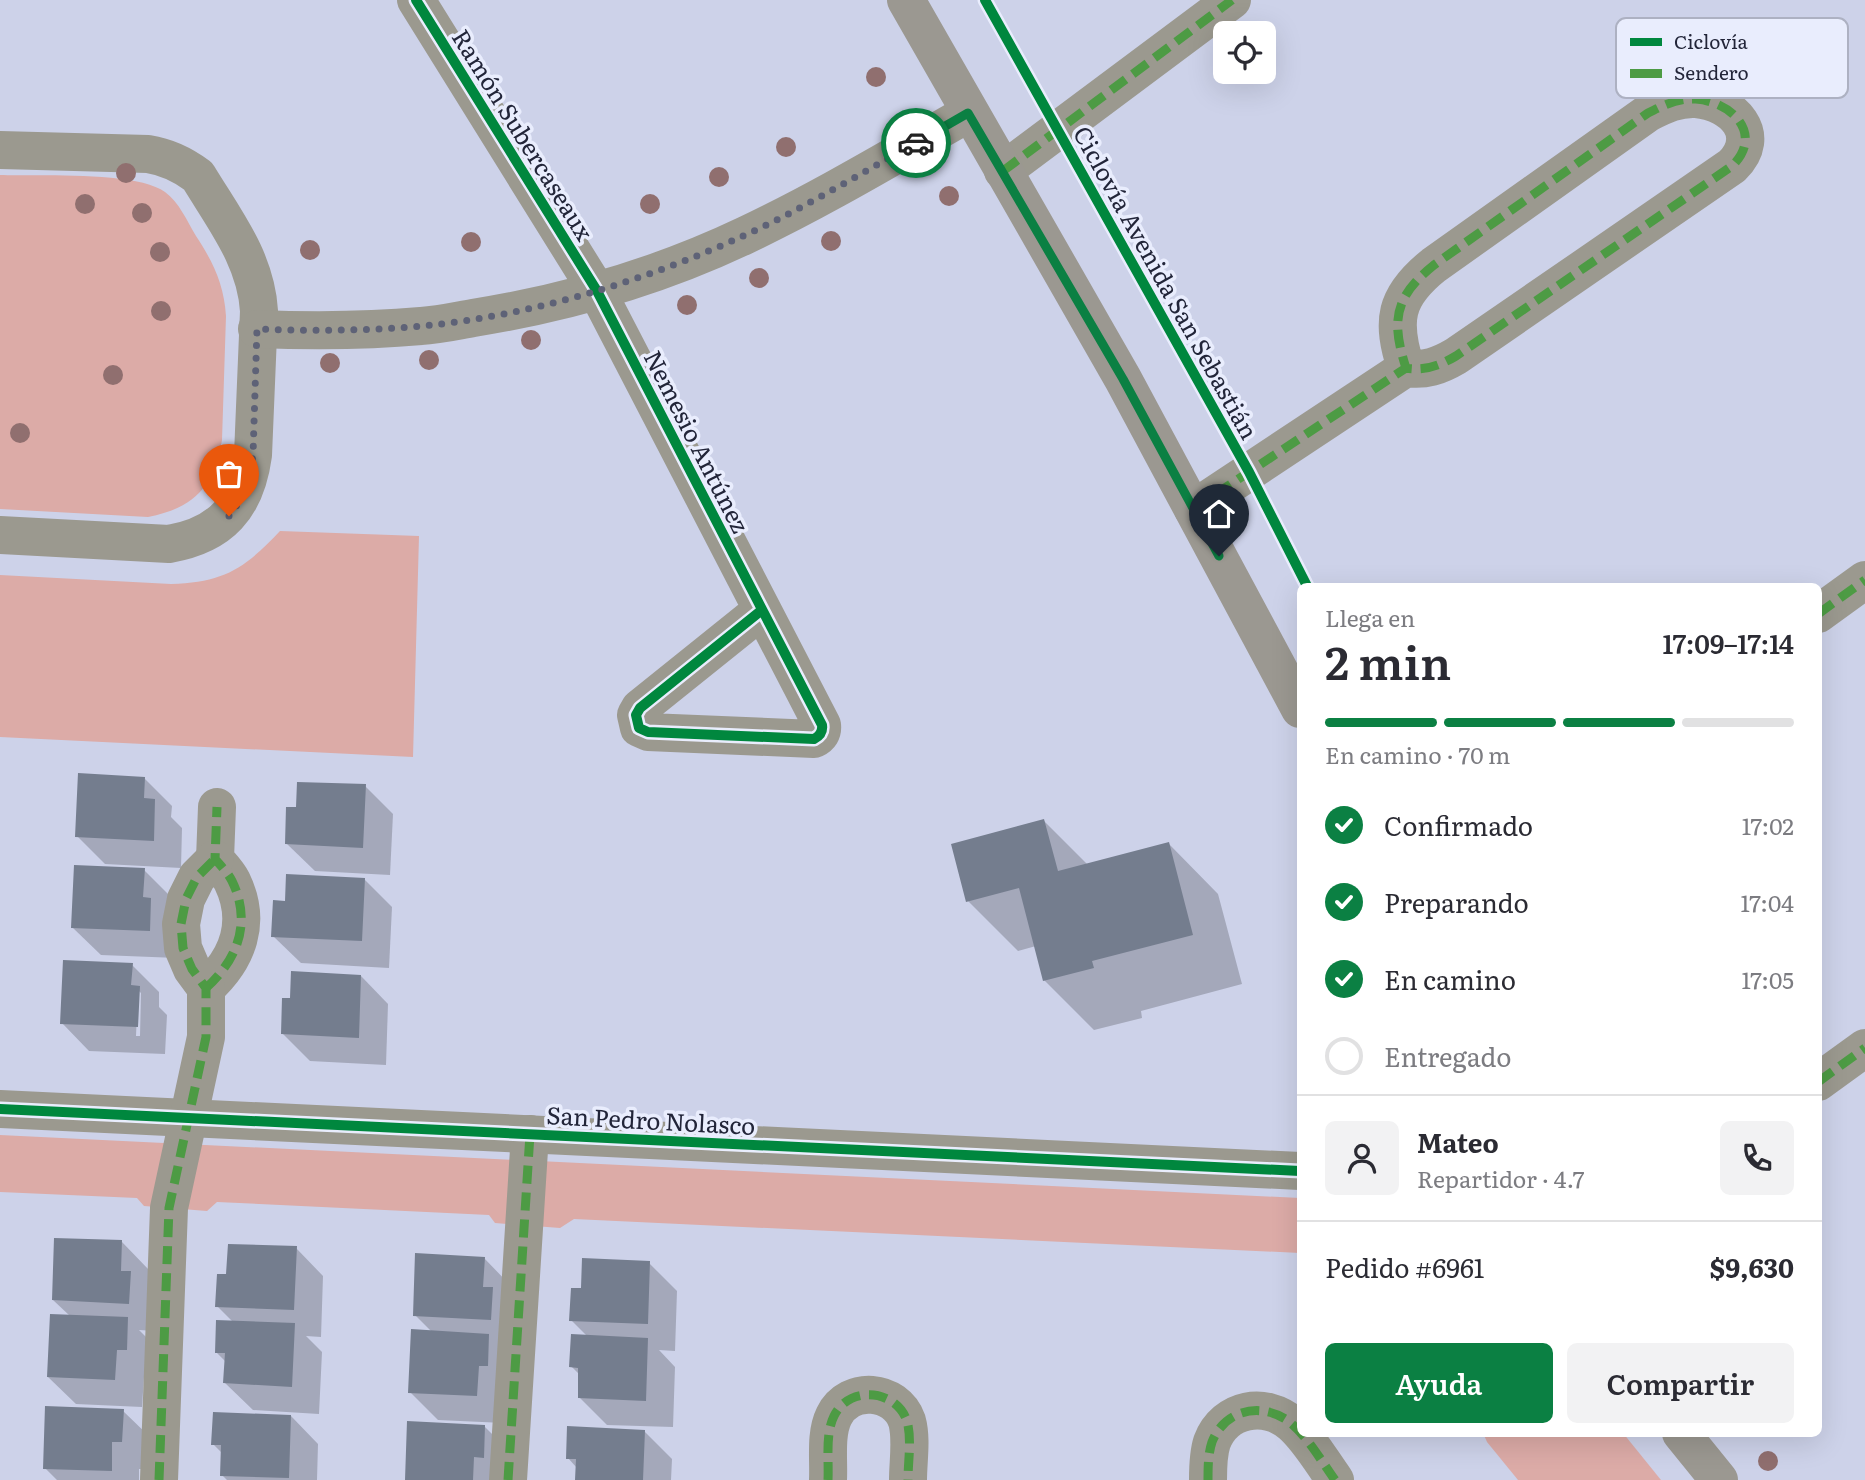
<!DOCTYPE html>
<html lang="es">
<meta charset="utf-8">
<style>
:root{--surface:#fff;--page:#f2f2f3;--text:#2b2b33;--muted:#7c7c81;--line:#e1e1e2;--accent:#0b8043}
body{margin:0;font-family:Literata,serif;background:var(--page);color:var(--text);height:100vh;display:flex;flex-direction:column;font-size:26px;white-space:nowrap}
*{box-sizing:border-box;margin:0}
p{font-size:23px;color:var(--muted)}
.icon{flex:none;width:38px;height:38px;fill:none;stroke:currentColor;stroke-width:2;stroke-linecap:round;stroke-linejoin:round}
.map{position:relative;flex:1;overflow:hidden}
.side{position:absolute;left:1297px;top:583px;width:525px;height:854px;display:flex;flex-direction:column;background:var(--surface);border-radius:10px;box-shadow:0 7px 28px #0002}
.side>*{flex:none}
.controls{position:absolute;left:1213px;top:21px;display:grid;gap:14px}
.controls a{display:grid;place-items:center;width:63px;height:63px;border-radius:10px;background:var(--surface);box-shadow:0 7px 28px #0002;font-size:35px}
.pin{position:absolute;display:grid;place-items:center;width:60px;height:60px;color:#fff;margin:-72px -30px;border-radius:50% 50% 50% 0;rotate:-45deg;box-shadow:0 0 7px #0007}
.pin .icon{rotate:45deg}
.courier{position:absolute;display:grid;place-items:center;width:70px;height:70px;margin:-35px;border:5px solid #0b8043;border-radius:50%;background:#fff;color:#222;box-shadow:0 2px 9px #0007}
.headline em{font-style:normal;font-weight:600}
.headline div{display:flex;flex-direction:column-reverse}
.headline{display:flex;align-items:center;justify-content:space-between;height:119px;padding:0 28px}
h1{font-size:46px;font-weight:600;line-height:52px}
.bar{display:grid;grid-template-columns:repeat(4,1fr);gap:10px 7px;align-content:center;height:84px;padding:0 28px}
.bar i{height:9px;border-radius:5px;background:var(--line)}
.bar .current{background:var(--accent)}
.bar p{grid-column:span 4}
.line{display:flex;align-items:center;gap:18px;padding:0 28px;border-top:2px solid var(--line)}
.line div{flex:1}
.round{display:grid;place-items:center;flex:none;width:74px;height:74px;border-radius:10px;background:var(--page)}
ol{padding:0 28px;list-style:none}
li{display:flex;align-items:center;gap:21px;height:77px}
li p{margin-inline-start:auto}
li .icon{padding:7px;border-radius:50%;background:var(--accent);color:#fff;stroke-width:4}
li:last-child{color:var(--muted)}
li i{width:38px;height:38px;border:4px solid var(--line);border-radius:50%}
.button{display:flex;gap:14px;margin-top:auto;padding:14px 28px}
.button a{flex:1;height:80px;border-radius:10px;background:var(--accent);color:#fff;font-size:28px;font-weight:600;line-height:80px;text-align:center}
.button a+a{background:var(--page);color:var(--text)}
.map>svg:first-child{display:block}
.green{fill:#dcaba7}
.shadow{fill:#0003;fill-rule:evenodd}
.building{fill:#747d8e}
.lines{fill:none;stroke-linecap:round;stroke-linejoin:round}
.street{stroke:#9b998f;stroke-width:38}
.secondary{stroke:#9b9891;stroke-width:38}
.quiet{stroke:#4d9b44;stroke-width:9;stroke-dasharray:18 9;stroke-linecap:butt}
.cycleway-casing{stroke:#e9edfd;stroke-width:15}
.cycleway{stroke:#00873e;stroke-width:10}
.tree{fill:#906f6f}
.done{stroke:#5e6277;stroke-width:7;stroke-dasharray:0 12.6}
.route{stroke:#0b8043;stroke-width:9}
.labels{text-anchor:middle;dominant-baseline:central;stroke-width:7;stroke-linejoin:round;paint-order:stroke}
.street-label{font-size:24px;fill:#222539;stroke:#e9edfd}
.key{fill:#e9edfd;stroke:#adb1c2;stroke-width:2}
.key-label{font-size:19px;fill:#222539}
</style>
<div class="map">
<svg width="1865" height="1480" viewBox="0 0 1865 1480">
<rect width="100%" height="100%" fill="#cdd2e9"/>
<!-- green -->
<g class="green">
<path d="M0,175C38,176 138,171 165,192C179,202 187,221 196,236C213,262 224,284 226,316L222,440C214,487 194,508 148,517L0,509Z"/>
<path d="M280,531L419,536L413,757L0,737V575L171,584C224,582 244,569 280,531Z"/>
<polygon points="0,1135 1300,1198 1300,1253 574,1219 560,1228 495,1223 489,1215 217,1202 207,1211 144,1206 137,1198 0,1192"/>
<polygon points="1483,1433 1623,1433 1661,1480 1518,1480 1487,1442"/>
</g>
<!-- shadow -->
<g class="shadow">
<polygon points="144,778 172,806 171,817 182,828 181,868 105,864 77,836"/>
<polygon points="365,786 393,814 390,875 315,871 287,844 297,809"/>
<polygon points="1044,821 1088,865 1169,844 1218,894 1242,984 1141,1011 1142,1018 1094,1030 1044,980 1036,946 1018,951 968,901"/>
<polygon points="144,870 172,898 177,958 101,955 73,928"/>
<polygon points="364,879 392,907 389,968 301,963 273,936 287,902"/>
<path d="M132,965L159,992V1007L167,1015L165,1054L89,1051L62,1023ZM138,990L141,993L140,1036H136Z"/>
<polygon points="361,976 388,1004 386,1065 310,1061 283,1034"/>
<polygon points="122,1242 149,1270 156,1331 139,1330 155,1346 144,1377 142,1407 76,1404 48,1377 70,1316 53,1300"/>
<polygon points="296,1248 323,1276 321,1337 306,1336 322,1352 319,1414 253,1410 225,1383 226,1362 216,1352 233,1322 217,1306 228,1276"/>
<polygon points="484,1258 511,1286 504,1423 438,1420 410,1392 432,1332 415,1315"/>
<polygon points="649,1263 677,1291 675,1351 659,1350 675,1367 673,1427 607,1425 579,1397 580,1375 571,1366 587,1336 571,1320 583,1290"/>
<polygon points="123,1411 151,1438 149,1469 139,1469 139,1480 57,1480 45,1468"/>
<polygon points="291,1416 318,1444 317,1480 227,1480 222,1475 223,1454 213,1444"/>
<polygon points="484,1426 512,1454 511,1480 406,1480"/>
<polygon points="644,1431 672,1459 671,1480 576,1480 577,1468 568,1458"/>
</g>
<!-- building -->
<g class="building">
<polygon points="78,773 145,777 144,798 155,799 154,841 75,837"/>
<polygon points="297,782 366,784 363,848 285,844 286,807 296,807"/>
<polygon points="1044,819 1058,871 1169,842 1193,935 1092,961 1094,968 1043,981 1019,888 966,902 951,844"/>
<polygon points="74,865 145,868 143,897 151,898 150,931 71,928"/>
<polygon points="286,874 365,878 362,941 271,937 273,900 285,901"/>
<polygon points="63,960 133,963 131,985 140,986 138,1027 60,1024"/>
<polygon points="291,971 361,975 359,1038 281,1034 282,998 290,998"/>
<polygon points="54,1238 122,1240 121,1271 131,1271 129,1304 52,1300"/>
<polygon points="228,1244 297,1246 294,1310 215,1307 217,1274 226,1274"/>
<polygon points="415,1253 485,1257 483,1287 493,1287 491,1320 413,1316"/>
<polygon points="582,1258 650,1261 648,1324 569,1321 571,1288 581,1288"/>
<polygon points="50,1314 128,1317 127,1350 117,1350 115,1380 47,1377"/>
<polygon points="216,1320 295,1323 292,1387 223,1383 225,1353 215,1353"/>
<polygon points="411,1329 489,1334 488,1366 479,1366 477,1396 408,1393"/>
<polygon points="571,1334 648,1338 646,1401 578,1398 578,1368 569,1367"/>
<polygon points="45,1406 124,1409 122,1442 112,1442 112,1471 43,1469"/>
<polygon points="213,1412 291,1415 289,1478 220,1476 221,1445 211,1445"/>
<polygon points="407,1421 485,1425 484,1458 474,1457 473,1480 405,1480"/>
<polygon points="567,1426 645,1430 643,1480 575,1480 576,1459 566,1459"/>
</g>
<g class="lines">
<!-- street -->
<g class="street">
<path d="M416,0L597,291L822,725C823,732 820,736 814,739L648,732L639,728L636,715L640,708L762,610"/>
<path d="M0,150L148,154C167,157 182,164 198,176C224,219 256,259 259,311L253,455C246,507 221,535 169,544L0,535"/>
<polyline points="1003,171 1232,0"/>
<path d="M257,329C312,331 366,331 421,326C439,325 456,321 473,318C567,303 660,276 746,235C822,199 895,155 969,113"/>
<path d="M1193,509L1406,368C1425,371 1439,366 1456,356L1732,166C1764,135 1733,102 1696,99C1678,98 1664,105 1648,113L1434,265C1394,297 1391,321 1406,368"/>
<polyline points="1818,614 1865,580"/>
<path d="M206,988C238,959 252,922 232,881C228,873 221,866 215,859L217,807"/>
<polyline points="1818,1082 1865,1048"/>
<polyline points="0,1109 1300,1171"/>
<polyline points="159,1480 169,1208 206,1037 206,988 192,969 183,948 181,924 186,899 197,877 215,859"/>
<polyline points="508,1480 530,1134"/>
<path d="M828,1480C829,1460 825,1434 834,1416C849,1385 896,1389 907,1421C912,1439 908,1461 908,1480"/>
<path d="M1208,1480C1208,1468 1208,1454 1212,1442C1225,1408 1265,1401 1292,1424C1309,1439 1322,1462 1335,1480"/>
</g>
<!-- secondary -->
<g class="secondary">
<polyline points="906,0 1123,379 1300,709"/>
<polyline points="1681,1433 1719,1480"/>
</g>
<!-- quiet -->
<g class="quiet">
<polyline points="1003,171 1232,0"/>
<path d="M1193,509L1406,368C1425,371 1439,366 1456,356L1732,166C1764,135 1733,102 1696,99C1678,98 1664,105 1648,113L1434,265C1394,297 1391,321 1406,368"/>
<polyline points="1818,614 1865,580"/>
<path d="M206,988C238,959 252,922 232,881C228,873 221,866 215,859L217,807"/>
<polyline points="1818,1082 1865,1048"/>
<polyline points="159,1480 169,1208 206,1037 206,988 192,969 183,948 181,924 186,899 197,877 215,859"/>
<polyline points="508,1480 530,1134"/>
<path d="M828,1480C829,1460 825,1434 834,1416C849,1385 896,1389 907,1421C912,1439 908,1461 908,1480"/>
<path d="M1208,1480C1208,1468 1208,1454 1212,1442C1225,1408 1265,1401 1292,1424C1309,1439 1322,1462 1335,1480"/>
</g>
<!-- cycleway casing -->
<g class="cycleway-casing">
<g id="cycleway">
<path d="M416,0L597,291L822,725C823,732 820,736 814,739L648,732L639,728L636,715L640,708L762,610"/>
<polyline points="985,0 1249,472 1307,586"/>
<polyline points="0,1109 1300,1171"/>
</g>
</g>
<!-- cycleway -->
<use href="#cycleway" class="cycleway"/>
</g>
<!-- trees -->
<g class="tree">
<circle cx="876" cy="77" r="10"/>
<circle cx="786" cy="147" r="10"/>
<circle cx="126" cy="173" r="10"/>
<circle cx="719" cy="177" r="10"/>
<circle cx="949" cy="196" r="10"/>
<circle cx="85" cy="204" r="10"/>
<circle cx="650" cy="204" r="10"/>
<circle cx="142" cy="213" r="10"/>
<circle cx="831" cy="241" r="10"/>
<circle cx="471" cy="242" r="10"/>
<circle cx="310" cy="250" r="10"/>
<circle cx="160" cy="252" r="10"/>
<circle cx="759" cy="278" r="10"/>
<circle cx="687" cy="305" r="10"/>
<circle cx="161" cy="311" r="10"/>
<circle cx="531" cy="340" r="10"/>
<circle cx="429" cy="360" r="10"/>
<circle cx="330" cy="363" r="10"/>
<circle cx="113" cy="375" r="10"/>
<circle cx="20" cy="433" r="10"/>
<circle cx="1768" cy="1461" r="10"/>
</g>
<g class="lines">
<!-- done -->
<path class="done" d="M229,516L242,498L250,477L253,455L257,329C312,331 367,331 422,326C529,316 645,281 743,236C803,209 859,174 916,143"/>
<!-- route -->
<polyline class="route" points="916,143 968,113 1123,379 1219,556"/>
</g>
<g class="labels">
<!-- street labels -->
<g class="street-label">
<text transform="translate(524 134) rotate(58)">Ramón Subercaseaux</text>
<text transform="translate(1167 282) rotate(61)">Ciclovía Avenida San Sebastián</text>
<text transform="translate(698 441) rotate(63)">Nemesio Antúnez</text>
<text transform="translate(651 1119) rotate(3)">San Pedro Nolasco</text>
</g>
</g>
<!-- legend -->
<rect x="1616" y="18" width="232" height="80" rx="10" class="key"/>
<rect x="1630" y="38" width="32" height="8" fill="#00873e"/>
<rect x="1630" y="69" width="32" height="9" fill="#4d9b44"/>
<g class="key-label">
<text x="1674" y="49">Ciclovía</text>
<text x="1674" y="80">Sendero</text>
</g>
</svg>
<div class="controls">
<a><svg class="icon" aria-label="locate" viewBox="0 0 24 24"><circle cx="12" cy="12" r="6"/><path d="M12 2v4M12 18v4M2 12h4M18 12h4"/></svg></a>
</div>
<div class="pin" style="left:229px;top:516px;background:#ea580c"><svg class="icon" aria-label="bag" viewBox="0 0 24 24"><path d="M5 8h14l-1 12H6zM9 8a3 3 0 0 1 6 0"/></svg></div>
<div class="pin" style="left:1219px;top:556px;background:#1f2937"><svg class="icon" aria-label="home" viewBox="0 0 24 24"><path d="M3 11l9-7 9 7M6 9v11h12V9"/></svg></div>
<div class="courier" style="left:916px;top:143px"><svg class="icon" aria-label="car" viewBox="0 0 24 24"><path d="M5 17H2v-5l4-1 3-4h7l3 4 3 1v5h-3M9 17h6M6 11h13"/><circle cx="7" cy="17" r="2"/><circle cx="17" cy="17" r="2"/></svg></div>
<section class="side">
<div class="headline"><div><h1>2 min</h1><p>Llega en</p></div><em>17:09–17:14</em></div>
<div class="bar"><i class="current"></i><i class="current"></i><i class="current"></i><i></i><p>En camino · 70 m</p></div>
<ol>
<li><svg class="icon" aria-label="check" viewBox="0 0 24 24"><path d="M5 12l5 5 9-10"/></svg>Confirmado<p>17:02</p></li>
<li><svg class="icon" aria-label="check" viewBox="0 0 24 24"><path d="M5 12l5 5 9-10"/></svg>Preparando<p>17:04</p></li>
<li><svg class="icon" aria-label="check" viewBox="0 0 24 24"><path d="M5 12l5 5 9-10"/></svg>En camino<p>17:05</p></li>
<li><i></i>Entregado</li>
</ol>
<div class="line" style="height:126px"><a class="round"><svg class="icon" aria-label="person" viewBox="0 0 24 24"><circle cx="12" cy="8" r="4"/><path d="M4 21q1-7 8-7t8 7"/></svg></a><div><b>Mateo</b><p>Repartidor · 4.7</p></div><a class="round"><svg class="icon" aria-label="phone" viewBox="0 0 24 24"><path d="M5 4h4l2 5-3 2q2 4 5 5l2-3 5 2v4C11 20 4 13 5 4z"/></svg></a></div>
<div class="line" style="height:91px"><div>Pedido #6961</div><b>$9,630</b></div>
<div class="button"><a>Ayuda</a><a>Compartir</a></div>
</section>
</div>
